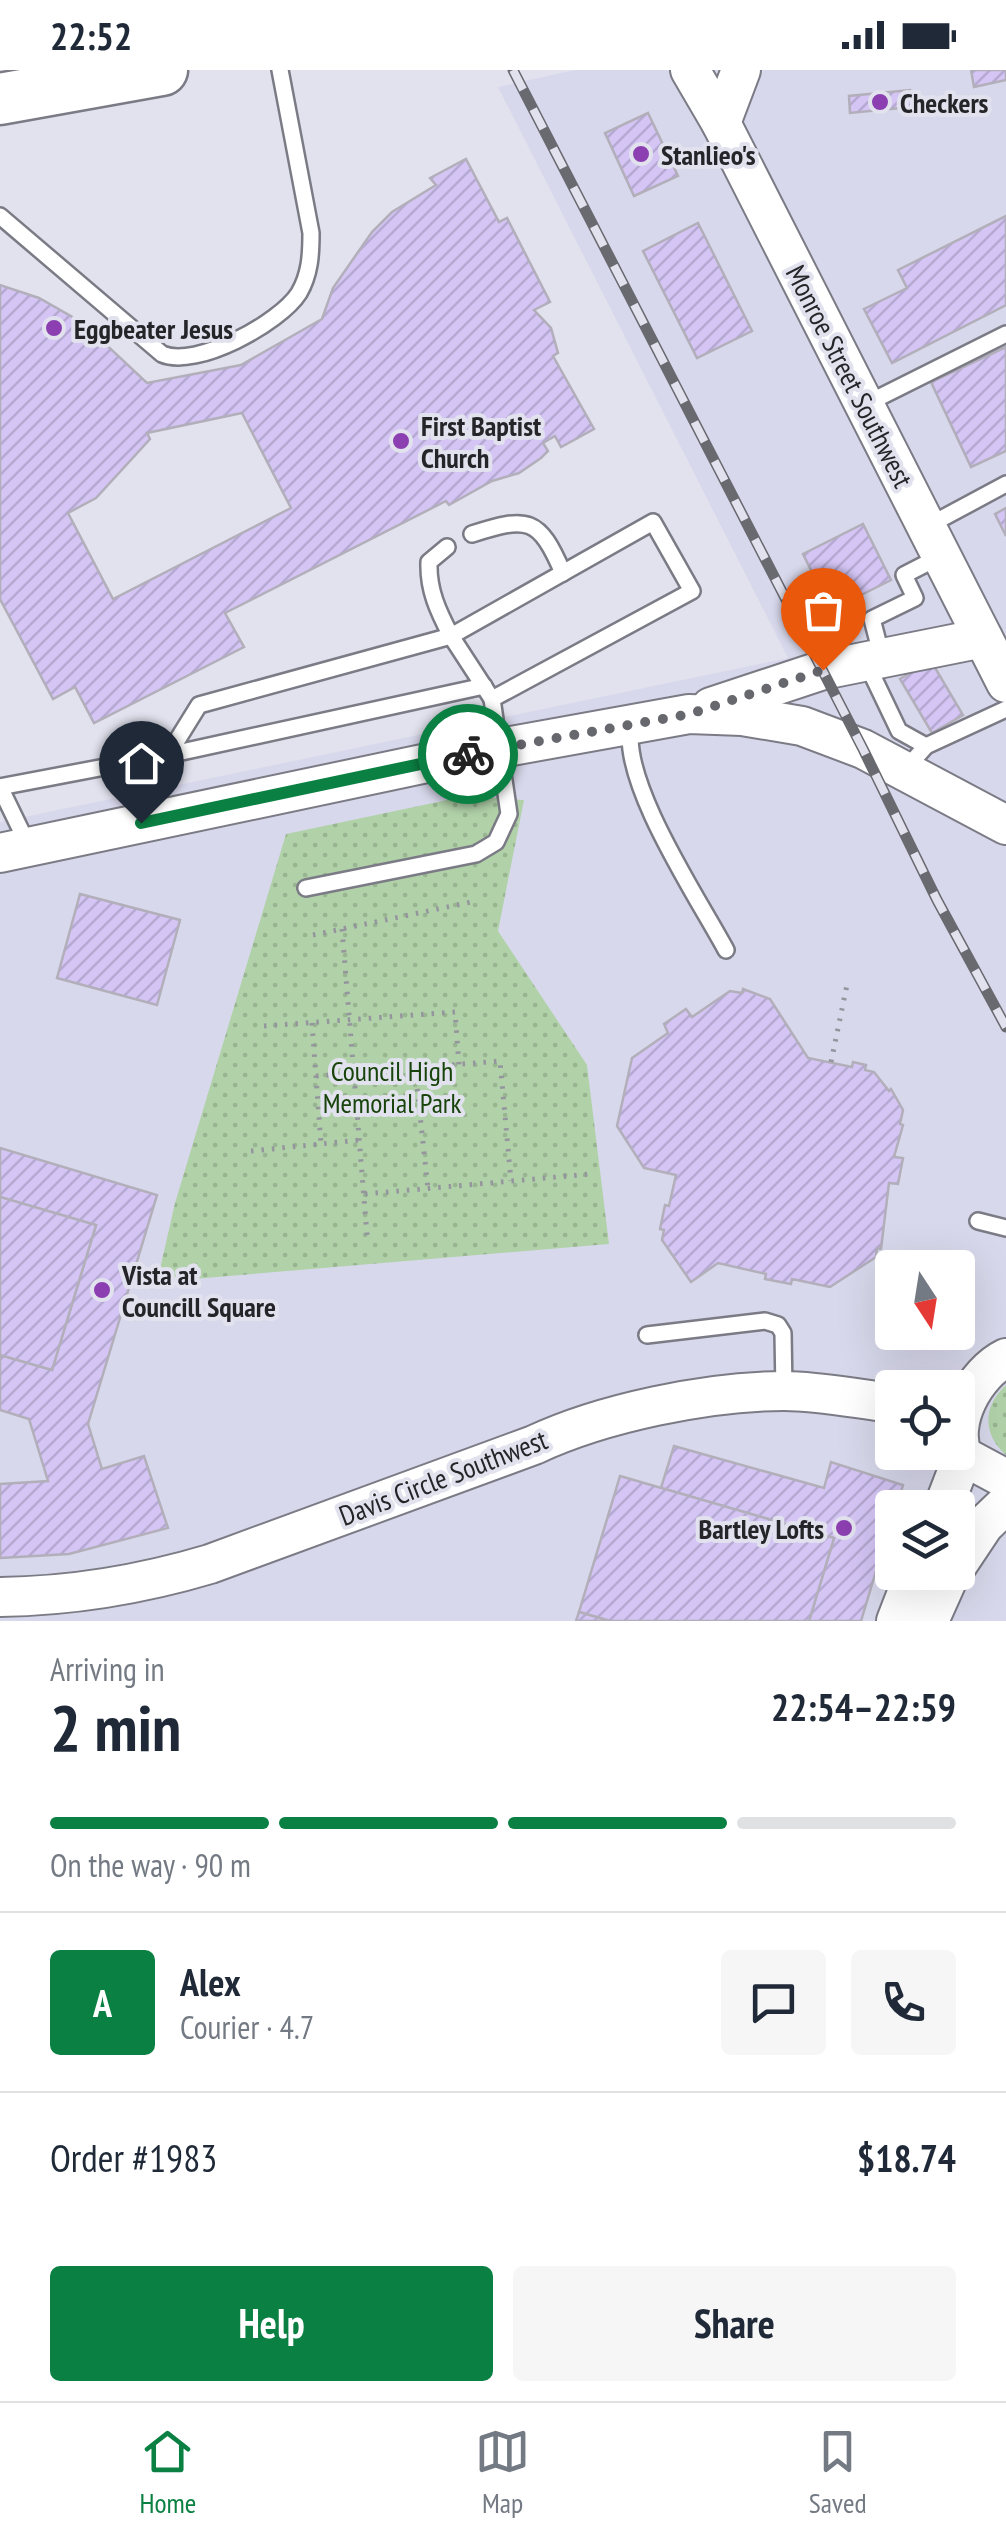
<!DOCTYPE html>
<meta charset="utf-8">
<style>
:root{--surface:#fff;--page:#f6f6f7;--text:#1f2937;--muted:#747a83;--line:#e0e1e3;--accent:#0b8043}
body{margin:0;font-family:"PT Sans Narrow",sans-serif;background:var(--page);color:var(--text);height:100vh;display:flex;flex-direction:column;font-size:38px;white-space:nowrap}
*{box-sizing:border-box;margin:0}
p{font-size:32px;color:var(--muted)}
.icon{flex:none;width:55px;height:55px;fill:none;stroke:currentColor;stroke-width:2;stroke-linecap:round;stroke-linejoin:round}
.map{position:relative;height:1551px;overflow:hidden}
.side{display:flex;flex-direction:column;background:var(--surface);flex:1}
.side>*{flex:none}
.needle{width:65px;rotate:168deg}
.controls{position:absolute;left:875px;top:1180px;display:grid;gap:20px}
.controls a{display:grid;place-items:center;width:100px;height:100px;border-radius:10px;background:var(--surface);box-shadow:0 10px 40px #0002;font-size:50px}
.pin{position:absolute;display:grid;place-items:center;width:85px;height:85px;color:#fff;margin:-102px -42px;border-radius:50% 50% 50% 0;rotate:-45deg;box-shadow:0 0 10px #0007}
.pin .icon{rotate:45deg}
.courier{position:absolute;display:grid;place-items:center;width:100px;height:100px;margin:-50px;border:8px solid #0b8043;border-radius:50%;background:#fff;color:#222;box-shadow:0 2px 12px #0007}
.overview em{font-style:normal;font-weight:800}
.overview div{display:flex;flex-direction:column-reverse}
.overview{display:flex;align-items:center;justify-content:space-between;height:170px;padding:0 50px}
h1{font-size:65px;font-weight:800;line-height:75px}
.bar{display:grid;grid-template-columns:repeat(4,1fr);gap:15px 10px;align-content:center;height:120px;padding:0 50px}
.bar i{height:12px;border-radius:8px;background:var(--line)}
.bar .active{background:var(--accent)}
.bar p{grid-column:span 4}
.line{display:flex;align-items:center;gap:25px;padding:0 50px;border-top:2px solid var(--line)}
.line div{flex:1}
.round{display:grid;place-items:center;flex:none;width:105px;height:105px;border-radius:10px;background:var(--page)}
.cta{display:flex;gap:20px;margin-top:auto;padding:20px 50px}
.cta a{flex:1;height:115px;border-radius:10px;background:var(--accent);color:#fff;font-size:40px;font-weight:800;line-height:115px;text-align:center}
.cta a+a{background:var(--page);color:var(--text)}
.status{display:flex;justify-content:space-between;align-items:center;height:70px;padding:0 50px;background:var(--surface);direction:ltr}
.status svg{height:28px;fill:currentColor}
.menu{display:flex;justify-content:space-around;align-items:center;height:140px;border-top:2px solid var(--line);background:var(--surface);font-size:28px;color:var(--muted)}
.menu a{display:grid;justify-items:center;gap:5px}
.menu .active{color:var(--accent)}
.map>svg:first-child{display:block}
.built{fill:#d8d8ec;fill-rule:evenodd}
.grass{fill:url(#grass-dots)}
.building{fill:url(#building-hatch);stroke:#b2afba;stroke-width:2.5;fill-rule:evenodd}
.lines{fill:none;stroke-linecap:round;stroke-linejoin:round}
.service-casing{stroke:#7b7b86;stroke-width:20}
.tertiary-casing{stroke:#7b7b86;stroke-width:42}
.trunk-casing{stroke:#7b7b86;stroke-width:55}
.path{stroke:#95959e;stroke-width:5;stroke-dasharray:2.5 8;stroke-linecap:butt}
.service{stroke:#fff;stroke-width:15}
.tertiary{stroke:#fff;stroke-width:38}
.trunk{stroke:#fff;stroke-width:50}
.rail-casing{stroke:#696970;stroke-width:11}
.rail{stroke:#e2e2ee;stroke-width:8;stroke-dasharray:22;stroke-linecap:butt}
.done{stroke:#67676e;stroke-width:10;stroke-dasharray:0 18}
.route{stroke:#0b8043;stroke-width:12}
.poi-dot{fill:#8b3fb0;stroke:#e2e2ee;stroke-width:4}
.labels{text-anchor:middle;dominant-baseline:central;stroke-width:8;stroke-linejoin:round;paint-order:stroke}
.poi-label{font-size:28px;font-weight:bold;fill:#252529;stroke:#e2e2ee;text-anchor:start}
.street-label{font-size:28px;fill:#252529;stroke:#e2e2ee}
.park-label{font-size:28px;fill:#18440b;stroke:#e2e2ee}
</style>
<div class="status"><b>22:52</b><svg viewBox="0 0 49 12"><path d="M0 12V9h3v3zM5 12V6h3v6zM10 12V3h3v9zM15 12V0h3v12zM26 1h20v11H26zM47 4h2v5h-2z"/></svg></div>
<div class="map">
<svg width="1006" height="1551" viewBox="0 0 1006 1551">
<defs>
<pattern id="grass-dots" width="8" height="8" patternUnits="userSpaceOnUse" patternTransform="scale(2.5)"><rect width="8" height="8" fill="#b1d2a9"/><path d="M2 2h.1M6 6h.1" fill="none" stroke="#98b491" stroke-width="1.8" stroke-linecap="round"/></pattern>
<pattern id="building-hatch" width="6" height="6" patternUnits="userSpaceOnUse" patternTransform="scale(2.5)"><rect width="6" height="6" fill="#d4c5f5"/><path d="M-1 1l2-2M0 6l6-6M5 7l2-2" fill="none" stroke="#b6a9d2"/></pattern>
</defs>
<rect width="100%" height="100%" fill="#e2e2ee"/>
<!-- built -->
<path class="built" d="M574,0H1006V1551H0V752L788,588L498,17ZM892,1198H958V1262H892ZM892,1318H958V1382H892ZM892,1438H958V1502H892Z"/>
<!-- grass -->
<g class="grass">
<polygon points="466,726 524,730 498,861 587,995 609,1174 157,1212 175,1133 286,764"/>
<path d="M1006,1315V1385C982,1364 983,1336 1006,1315Z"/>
</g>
<!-- building -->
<g class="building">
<polygon points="971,0 1006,0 1006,10 974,17"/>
<polygon points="910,20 912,37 850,43 849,26"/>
<polygon points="648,43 678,106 634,126 605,63"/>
<path d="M466,89L499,152L507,148L550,232L534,240L551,258L558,283L553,286L594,359L561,377L555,366L543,373L548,381L541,388L519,403L492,411L449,435L446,431L225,543L244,577L94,653L75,617L53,629L0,529V215L39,228L83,253L147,313L241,295L322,249L333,218L372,162L392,142L436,115L430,108ZM242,343L291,438L113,529L68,443L96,428L150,369L147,363Z"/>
<polygon points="1006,146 1006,235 892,293 864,239 907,218 898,200"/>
<polygon points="698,153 752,261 697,288 643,181"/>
<polygon points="1006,277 1006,381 971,397 931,312"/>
<polygon points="1006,438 1006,466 995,444"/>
<polygon points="863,454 891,510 831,540 803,484"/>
<polygon points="931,591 963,645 932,663 900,609"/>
<polygon points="80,824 180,850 157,935 57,908"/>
<polygon points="743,919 770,929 808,988 852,997 853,992 866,995 865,1000 874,1002 889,1021 891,1019 903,1040 900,1054 903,1055 894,1087 903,1088 898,1114 889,1113 881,1179 877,1178 876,1187 830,1217 792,1209 791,1214 765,1209 766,1204 718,1193 691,1212 662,1170 664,1160 660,1159 665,1135 669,1136 676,1105 644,1098 617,1056 632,988 668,963 664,954 686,939 692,947 730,921 742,923"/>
<polygon points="0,1078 157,1125 88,1354 102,1399 144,1386 168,1458 69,1484 0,1488 0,1414 48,1411 29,1349 0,1340 0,1285 52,1300 96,1155 0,1127"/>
<polygon points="0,1127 96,1155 52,1300 0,1285"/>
<polygon points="674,1376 824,1418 831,1392 903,1415 896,1438 892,1438 892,1448 861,1551 809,1551 834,1468 661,1418"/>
<polygon points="620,1406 834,1468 809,1551 610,1551 579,1542"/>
<polygon points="579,1542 610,1551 576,1551"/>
</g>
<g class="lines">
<!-- service casing -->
<g class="service-casing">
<g id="service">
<path d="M0,146L162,284C196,299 280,253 299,223C310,204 311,185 311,163L280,0"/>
<polyline points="864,335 1006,264"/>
<polygon points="653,452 692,521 492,629 451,566"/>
<polyline points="926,457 1006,414"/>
<path d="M472,464C528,446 539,447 563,503"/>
<path d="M447,477L429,492C428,520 438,541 451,566L199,635L168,685L484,616"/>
<polyline points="882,587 872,549 915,528 904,505 941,486"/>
<polyline points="866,592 899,661 926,676"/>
<path d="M631,657C621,713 698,828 726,880"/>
<polyline points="904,701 926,676 1006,639"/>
<polyline points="0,717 168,685"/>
<polyline points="0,717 29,777"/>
<polyline points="306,818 476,784 496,772 509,744 492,629"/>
<polyline points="978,1151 1006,1158"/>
<polyline points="647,1265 765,1251 778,1255 783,1263 784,1321"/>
</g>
</g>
<!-- tertiary casing -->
<g class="tertiary-casing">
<g id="tertiary">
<polyline points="690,0 721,53 1006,613"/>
<polyline points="721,53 741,0"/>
<polyline points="711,637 823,600 983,568"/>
<polyline points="0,783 484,681 689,644 742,646 802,656 863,679 1006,755"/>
<polyline points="963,1386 1006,1409"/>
<path d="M943,1438L963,1386C948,1353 975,1303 1006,1288"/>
<polyline points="958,1494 984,1455 1006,1434"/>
<path d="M0,1527C70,1526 143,1514 210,1494L534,1375C602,1343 708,1321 784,1321C820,1321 857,1329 892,1333"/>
<polyline points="896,1551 915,1502"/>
<polyline points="929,1551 951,1502"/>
</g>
</g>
<!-- trunk casing -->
<g class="trunk-casing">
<polyline id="trunk" points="0,29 162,0"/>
</g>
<!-- path -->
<g class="path">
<polyline points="342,859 367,1165"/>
<polyline points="313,865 476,831"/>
<polyline points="312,953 321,1074"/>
<polyline points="264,956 455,942 459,995"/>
<polyline points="831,992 848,910"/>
<polyline points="415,998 428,1119"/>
<polyline points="316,1006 500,991 511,1111"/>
<polyline points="251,1081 360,1070"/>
<polyline points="365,1124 591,1104"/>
</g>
<!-- service -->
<use href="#service" class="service"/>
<!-- tertiary -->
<use href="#tertiary" class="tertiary"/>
<!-- trunk -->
<use href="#trunk" class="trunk"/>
<!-- rail casing -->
<g class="rail-casing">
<polyline id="rail" points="513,0 863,679 937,830 1006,957"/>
</g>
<!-- rail -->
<use href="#rail" class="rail"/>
</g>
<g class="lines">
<!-- done -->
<polyline class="done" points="468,684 690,644 823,600"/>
<!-- route -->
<polyline class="route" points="141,753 468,684"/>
</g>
<!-- markers -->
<g class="poi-dot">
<circle cx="880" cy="32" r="10"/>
<circle cx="641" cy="84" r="10"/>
<circle cx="54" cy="258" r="10"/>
<circle cx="401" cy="371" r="10"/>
<circle cx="102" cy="1220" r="10"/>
<circle cx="844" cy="1458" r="10"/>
</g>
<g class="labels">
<!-- poi labels -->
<g class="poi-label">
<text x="900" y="32">Checkers</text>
<text x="661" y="84">Stanlieo's</text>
<text x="74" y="258">Eggbeater Jesus</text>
<text x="421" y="355">First Baptist<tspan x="421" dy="32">Church</tspan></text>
<text x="122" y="1204">Vista at<tspan x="122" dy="32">Councill Square</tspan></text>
<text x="824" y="1458" text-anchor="end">Bartley Lofts</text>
</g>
<!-- street labels -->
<g class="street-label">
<text transform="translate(850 306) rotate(63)">Monroe Street Southwest</text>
<text transform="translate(443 1407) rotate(-21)">Davis Circle Southwest</text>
</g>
<!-- park labels -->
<g class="park-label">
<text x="392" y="1000">Council High<tspan x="392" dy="32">Memorial Park</tspan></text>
</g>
</g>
</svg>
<div class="controls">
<a><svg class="needle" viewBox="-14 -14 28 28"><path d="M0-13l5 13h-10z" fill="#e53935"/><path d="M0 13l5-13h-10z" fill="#747a83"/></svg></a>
<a><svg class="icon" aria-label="locate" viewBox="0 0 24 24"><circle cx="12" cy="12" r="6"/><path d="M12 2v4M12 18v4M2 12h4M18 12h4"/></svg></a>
<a><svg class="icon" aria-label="layers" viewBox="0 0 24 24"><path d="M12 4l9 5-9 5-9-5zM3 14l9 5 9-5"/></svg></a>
</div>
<div class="pin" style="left:823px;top:600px;background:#ea580c"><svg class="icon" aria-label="bag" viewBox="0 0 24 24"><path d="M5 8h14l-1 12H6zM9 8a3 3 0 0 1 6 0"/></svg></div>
<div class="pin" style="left:141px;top:753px;background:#1f2937"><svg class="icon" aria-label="home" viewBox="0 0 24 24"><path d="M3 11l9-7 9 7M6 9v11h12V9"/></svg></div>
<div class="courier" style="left:468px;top:684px"><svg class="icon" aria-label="bike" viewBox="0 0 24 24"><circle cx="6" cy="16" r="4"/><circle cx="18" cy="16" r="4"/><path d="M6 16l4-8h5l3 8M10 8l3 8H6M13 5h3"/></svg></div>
</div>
<section class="side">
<div class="overview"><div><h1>2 min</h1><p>Arriving in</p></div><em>22:54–22:59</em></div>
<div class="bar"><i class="active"></i><i class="active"></i><i class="active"></i><i></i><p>On the way · 90 m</p></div>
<div class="line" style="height:180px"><b class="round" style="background:var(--accent);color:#fff">A</b><div><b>Alex</b><p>Courier · 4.7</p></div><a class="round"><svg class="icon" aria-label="chat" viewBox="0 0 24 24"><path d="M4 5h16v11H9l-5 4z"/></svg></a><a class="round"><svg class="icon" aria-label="phone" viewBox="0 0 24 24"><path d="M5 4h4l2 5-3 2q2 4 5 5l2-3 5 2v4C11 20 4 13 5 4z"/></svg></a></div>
<div class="line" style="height:130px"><div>Order #1983</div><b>$18.74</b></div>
<div class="cta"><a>Help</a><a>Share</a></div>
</section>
<nav class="menu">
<a class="active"><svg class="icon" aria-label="home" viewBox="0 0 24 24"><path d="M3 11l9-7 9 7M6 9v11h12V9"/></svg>Home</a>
<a><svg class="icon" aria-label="map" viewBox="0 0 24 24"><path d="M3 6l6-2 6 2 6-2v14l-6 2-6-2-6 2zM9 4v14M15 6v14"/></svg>Map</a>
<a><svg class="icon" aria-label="saved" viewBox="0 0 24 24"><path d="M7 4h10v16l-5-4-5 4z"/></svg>Saved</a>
</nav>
